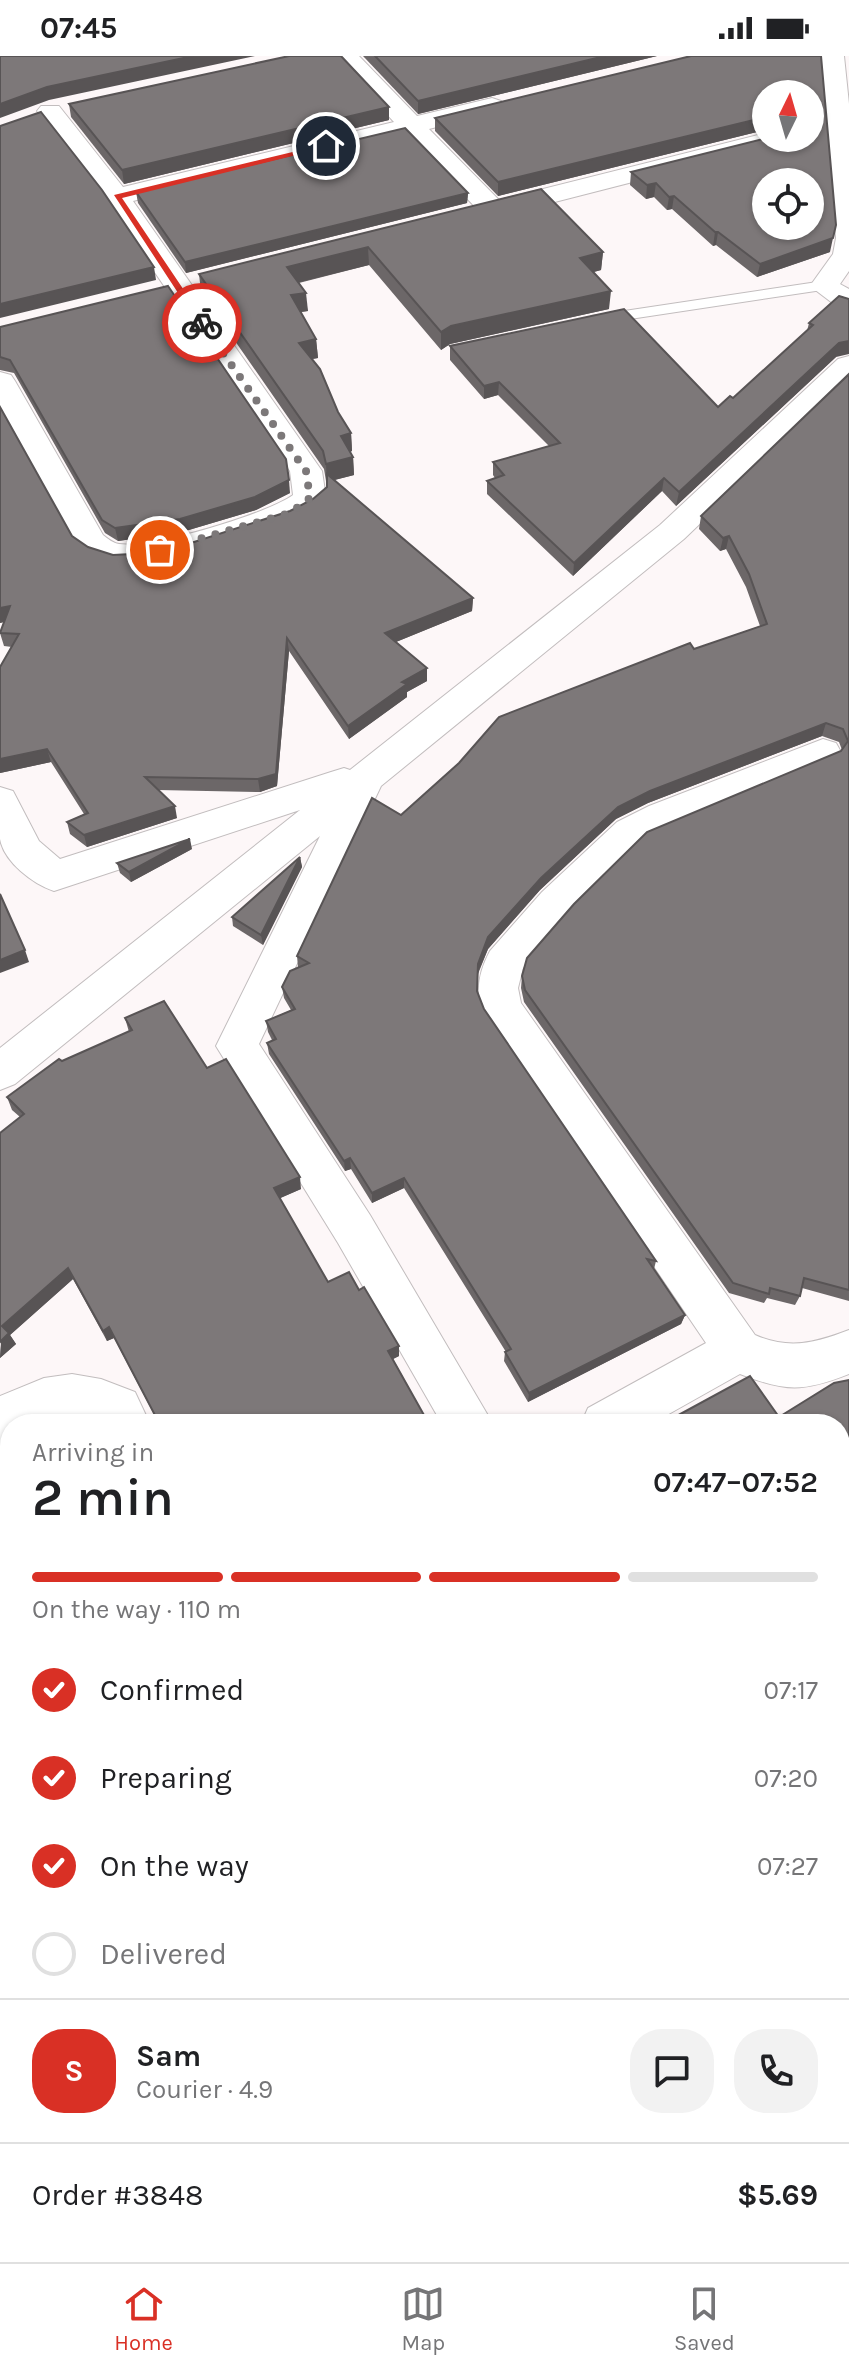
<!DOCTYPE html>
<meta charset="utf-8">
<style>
:root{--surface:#fff;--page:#f2f2f2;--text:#202124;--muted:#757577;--line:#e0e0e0;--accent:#d93025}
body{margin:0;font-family:Karla,sans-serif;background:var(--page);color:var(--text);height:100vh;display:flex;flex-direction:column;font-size:30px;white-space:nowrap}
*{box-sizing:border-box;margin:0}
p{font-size:26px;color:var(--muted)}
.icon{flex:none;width:44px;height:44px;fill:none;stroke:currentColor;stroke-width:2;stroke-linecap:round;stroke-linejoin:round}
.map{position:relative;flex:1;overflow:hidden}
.side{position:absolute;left:0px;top:1358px;width:850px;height:848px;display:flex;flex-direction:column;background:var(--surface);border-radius:32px 32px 0 0;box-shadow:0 2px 6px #0004}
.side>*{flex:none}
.needle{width:52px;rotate:5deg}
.controls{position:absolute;left:752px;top:24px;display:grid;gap:16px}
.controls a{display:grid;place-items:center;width:72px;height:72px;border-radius:50%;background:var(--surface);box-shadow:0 2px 6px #0004;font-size:40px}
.pin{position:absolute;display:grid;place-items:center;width:68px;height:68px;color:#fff;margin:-34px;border:4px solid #fff;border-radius:50%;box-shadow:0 2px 8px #0007}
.courier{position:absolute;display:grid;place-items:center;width:80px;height:80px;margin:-40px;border:6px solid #d93025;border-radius:50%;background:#fff;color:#222;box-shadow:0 2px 10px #0007}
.summary em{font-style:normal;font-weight:600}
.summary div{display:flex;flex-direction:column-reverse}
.summary{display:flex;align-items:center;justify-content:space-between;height:136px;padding:0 32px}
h1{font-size:52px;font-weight:600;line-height:60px}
.bar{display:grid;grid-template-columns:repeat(4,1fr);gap:12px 8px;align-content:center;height:96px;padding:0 32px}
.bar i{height:10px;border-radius:6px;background:var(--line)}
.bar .current{background:var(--accent)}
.bar p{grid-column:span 4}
.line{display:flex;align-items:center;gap:20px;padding:0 32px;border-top:2px solid var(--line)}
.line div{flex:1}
.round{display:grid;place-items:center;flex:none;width:84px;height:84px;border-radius:32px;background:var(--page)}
ol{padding:0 32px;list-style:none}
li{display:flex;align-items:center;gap:24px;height:88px}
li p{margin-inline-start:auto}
li .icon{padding:8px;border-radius:50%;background:var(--accent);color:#fff;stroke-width:4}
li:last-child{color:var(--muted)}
li i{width:44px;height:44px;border:4px solid var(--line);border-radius:50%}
.status{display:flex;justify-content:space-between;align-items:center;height:56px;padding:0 40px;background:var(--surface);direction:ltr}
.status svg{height:22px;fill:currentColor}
.tabs{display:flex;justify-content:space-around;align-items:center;height:112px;border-top:2px solid var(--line);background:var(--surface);font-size:22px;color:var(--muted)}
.tabs a{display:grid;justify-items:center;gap:4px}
.tabs .current{color:var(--accent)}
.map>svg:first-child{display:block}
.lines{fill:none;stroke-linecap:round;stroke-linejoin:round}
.service-casing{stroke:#c2bdbe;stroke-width:2}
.minor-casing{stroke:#c2bdbe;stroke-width:2}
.service{fill:#fff;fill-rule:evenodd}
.minor{fill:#fff;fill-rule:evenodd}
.wall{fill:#6c6768}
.shaded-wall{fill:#585455}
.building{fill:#7d7879;stroke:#585455;stroke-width:2;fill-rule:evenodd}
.route{fill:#d93025}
.done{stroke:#7c7879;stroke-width:8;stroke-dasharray:0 14.4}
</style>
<div class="status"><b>07:45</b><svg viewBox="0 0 49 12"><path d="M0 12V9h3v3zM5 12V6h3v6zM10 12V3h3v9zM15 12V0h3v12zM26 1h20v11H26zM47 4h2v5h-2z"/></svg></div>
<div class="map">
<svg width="849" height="2206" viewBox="0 0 849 2206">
<rect width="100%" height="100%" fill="#fdf7f8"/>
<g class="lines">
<!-- service casing -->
<g class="service-casing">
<polygon id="service" points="824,225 829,227 829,233 597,268 589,263 591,260"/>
</g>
<!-- minor casing -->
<g class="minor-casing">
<g id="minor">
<path d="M333,0H359L417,60L492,42L501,45L505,50L501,55L429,73L499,144L766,77V82H789L785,87L488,163L478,161L474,155L476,152L406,78L133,145L322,415L326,442C307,471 151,514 116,509C99,507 83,500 74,486L0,352V316L11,319L15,325L103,479C108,483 113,487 119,488C151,493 267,458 293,439L290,415L107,146L37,55L41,50H59L123,131L394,66Z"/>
<polygon points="820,0 844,0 849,48 849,215 840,228 849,233 849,255 839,252 810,230 833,198 836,182"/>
<path d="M849,300V325L684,483L381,730L259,988L370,1159L493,1368H442L338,1187L216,990L320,780L15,1028L0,1034V992L300,754L54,835C33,828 4,806 0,783C0,767 0,748 0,731L13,735L39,785L60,803L331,716L344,712L350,714L660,469L838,303Z"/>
<path d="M823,683L836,687L841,696L836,705L675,770L643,786L570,858L523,912L518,932L521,947L755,1279C789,1294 815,1287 849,1274V1318C803,1336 786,1336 740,1318L651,1368H581L588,1352L706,1287L486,963C474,940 478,917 490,895L542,836L617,766L649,750Z"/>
<polygon points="72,1318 101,1323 135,1336 150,1368 98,1368 72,1364 10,1368 10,1385 0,1389 0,1340 44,1322"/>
<polygon points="849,1648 849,1704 840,1708 840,1652"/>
<polygon points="0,1902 10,1906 10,1980 0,1975"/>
<polygon points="10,1982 10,2042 0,2046 0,1986"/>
<polygon points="298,2196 362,2196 359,2206 295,2206"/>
<polygon points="716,2196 780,2196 778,2206 714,2206"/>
</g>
</g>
<!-- service -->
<use href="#service" class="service"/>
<!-- minor -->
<use href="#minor" class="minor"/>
</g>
<!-- wall -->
<g class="wall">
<polygon points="363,0 657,0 418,58"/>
<polygon points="821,0 830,196 757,221 716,189 713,190 672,153 667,154 654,141 646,143 630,129 631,116 810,82 766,38 766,75 765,74 498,140 435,75 435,62"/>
<polygon points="69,48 389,64 124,128 71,61"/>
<polygon points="541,133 603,196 601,214 594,216 609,253 450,288 441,294 369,209 299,227 308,255 301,256 316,283 318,302 312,303 338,356 351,377 352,395 350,396 353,401 354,419 334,424 473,542 472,555 396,586 427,612 427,625 407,636 407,641 349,683 289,595 277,730 260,736 158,734 177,762 87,791 70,778 67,766 84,758 51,706 0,717 0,611 12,591 4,590 0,577 4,566 0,567 0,351 72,480 88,491 113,499 132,498 191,487 290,455 313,443 327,431 324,413 201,236 199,218"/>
<polygon points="136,136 468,137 467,147 186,217 138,147"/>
<polygon points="849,243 836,301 676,450 662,435 573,520 487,438 487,425 495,422 493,419 493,406 549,390 498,339 484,343 450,304 450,290 718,351 733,342 807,275 809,267"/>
<polygon points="0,271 290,437 256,454 182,476 118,485 105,477 14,317 0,314"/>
<polygon points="849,318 849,1245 802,1232 800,1240 795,1249 767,1242 764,1247 729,1237 524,946 521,932 522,920 841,695 842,694 839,686 822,680 648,747 616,763 540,834 488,893 478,918 477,935 484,953 656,1205 654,1213 685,1259 681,1268 528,1346 504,1305 505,1296 506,1296 404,1132 372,1147 351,1113 345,1115 269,998 267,987 272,984 268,976 266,965 291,954 284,942 282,931 298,911 297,900 401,759 694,593 760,570 746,531 726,493 720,495 699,473 701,460"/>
<polygon points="192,793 131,826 120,817 117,807"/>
<polygon points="300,801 302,811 263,889 233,870 232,861"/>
<polygon points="125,962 207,1012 301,1133 280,1142 328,1226 399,1300 393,1303 429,1368 159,1368 114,1282 107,1285 73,1223 10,1279 16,1288 0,1302 20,1061 12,1054 7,1041 62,1005 129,976"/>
<polygon points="849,2053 849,2102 842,2100"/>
<polygon points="849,2104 849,2206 832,2206 834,2196 840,2196 840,2159"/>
</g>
<!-- shaded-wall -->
<g class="shaded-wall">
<polygon points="193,0 255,0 49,44 0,62 0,48 47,31"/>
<polygon points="605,0 657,0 418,58 418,45"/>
<polygon points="389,51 389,64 124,128 122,114"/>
<polygon points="766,61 765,74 498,140 498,126"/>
<polygon points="656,127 654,141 646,143 647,129"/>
<polygon points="468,137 467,147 186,217 185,206"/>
<polygon points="674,140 672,153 667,154 669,141"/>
<polygon points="715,176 718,176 716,189 713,190"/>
<polygon points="833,182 830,196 757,221 760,208"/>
<polygon points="368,191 369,209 288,229 287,211"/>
<polygon points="603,196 601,214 578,220 580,202"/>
<polygon points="154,211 156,224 0,262 0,248"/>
<polygon points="611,235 609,253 450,288 441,294 441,276 451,270"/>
<polygon points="306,237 308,255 293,257 291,239"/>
<polygon points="316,283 318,302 300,305 299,287"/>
<polygon points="849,285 849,298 836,301 676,450 679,436 839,287"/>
<polygon points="499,326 498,339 484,343 484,330"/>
<polygon points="351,377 352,395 342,398 341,380"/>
<polygon points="353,401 354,419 327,426 326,408"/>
<polygon points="664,422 662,435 573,520 574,507"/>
<polygon points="289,424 290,437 256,454 182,476 118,485 115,472"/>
<polygon points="729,480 726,493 720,495 723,482"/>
<polygon points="473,542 472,555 386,590 385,577"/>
<polygon points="10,550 14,563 0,567 0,552"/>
<polygon points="287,582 289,595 277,730 260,736 258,723"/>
<polygon points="427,612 427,625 407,636 407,641 349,683 348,670 402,626"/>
<polygon points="826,667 822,680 648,747 616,763 540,834 488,893 477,919 478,908 488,881 541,822 618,751 650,735"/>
<polygon points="47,693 51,706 0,717 0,703"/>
<polygon points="175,750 177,762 87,791 84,779"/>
<polygon points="190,783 192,793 131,826 129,816"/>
<polygon points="300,801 302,811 263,889 261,879"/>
<polygon points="25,894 29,906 0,917 0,904"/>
<polygon points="350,1102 351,1113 345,1115 344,1105"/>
<polygon points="300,1121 301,1133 276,1144 274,1132"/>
<polygon points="404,1122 404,1132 372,1147 372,1137"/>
<polygon points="68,1212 73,1223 10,1279 16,1288 0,1302 2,1270"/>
<polygon points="685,1259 681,1268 528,1346 529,1337"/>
<polygon points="109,1271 114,1282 107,1285 103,1275"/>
<polygon points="399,1290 399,1300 389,1305 388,1295"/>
<polygon points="10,1484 10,1499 0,1509 0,1494"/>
<polygon points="10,1749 10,1757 0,1763 0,1755"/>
<polygon points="0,2142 10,2147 10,2155 0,2151"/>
</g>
<!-- building -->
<g class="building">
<polygon points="0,0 193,0 47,31 0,48"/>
<polygon points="289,0 341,0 389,51 122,114 69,48"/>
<polygon points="375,0 605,0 418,45"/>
<path d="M691,0H821L836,169L833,182L760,208L718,176H715L674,140L669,141L656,127L647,129L631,116L767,82H810V38H766V61L498,126L435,62ZM766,126H810V170H766Z"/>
<polygon points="41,56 102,134 154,211 0,248 0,70"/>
<polygon points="405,72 468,137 185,206 136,136"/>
<polygon points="541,133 603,196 580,202 611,235 451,270 441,276 368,191 287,211 306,237 291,239 316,283 299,287 320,313 338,356 351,377 341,380 353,401 326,408 323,395 199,218"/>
<polygon points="168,230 286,403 289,424 255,441 180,463 115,472 102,464 10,304 0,301 0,271"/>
<polygon points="839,240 849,243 849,285 839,287 679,436 664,422 574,507 487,425 504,419 493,406 560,387 499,326 484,330 450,290 624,253 718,351 730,340 733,342 813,269 809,267"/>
<polygon points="849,318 849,1234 804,1222 800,1240 770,1232 769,1238 733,1227 525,934 522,920 527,902 574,848 647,776 841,695 848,685 843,673 826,667 650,735 618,751 541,822 488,881 478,908 477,935 484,953 656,1205 647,1203 685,1259 529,1337 505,1296 511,1293 404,1122 372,1137 350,1102 344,1105 267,987 276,983 266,965 295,953 282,931 290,915 309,907 297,900 372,742 401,759 459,707 499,661 690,587 694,593 767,568 749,518 729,480 723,482 701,460"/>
<polygon points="0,351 72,480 88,491 113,499 132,498 191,487 290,455 313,443 327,431 327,418 473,542 385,577 427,612 402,626 407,628 348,670 287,582 276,718 258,723 145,721 175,750 84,779 67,766 88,757 47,693 0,703 0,611 19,578 0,577 10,550 0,552"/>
<polygon points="190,783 129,816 117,807"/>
<polygon points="300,801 261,879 232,861"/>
<polygon points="0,838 25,894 0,904"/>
<polygon points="164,945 207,1012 226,1003 300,1121 274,1132 328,1226 349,1216 359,1234 364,1231 399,1290 388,1295 429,1368 164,1368 162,1363 158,1365 109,1271 103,1275 68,1212 2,1270 9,1277 0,1286 0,1077 24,1058 7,1041 59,1003 62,1005 132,974 125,962"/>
<polygon points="750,1320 779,1361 834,1327 849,1324 849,1581 840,1587 840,1368 662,1368"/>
<polygon points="10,1404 10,1484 0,1494 0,1409"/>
<polygon points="10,1702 10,1749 0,1755 0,1707"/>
<polygon points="849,2150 849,2206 840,2206"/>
<polygon points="0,2151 10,2155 10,2196 272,2196 269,2206 0,2206"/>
<polygon points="397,2196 649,2196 646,2206 394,2206"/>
</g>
<!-- route -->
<polygon class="route" points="326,88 329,91 122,142 206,267 199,269 114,139"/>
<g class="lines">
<!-- done -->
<polyline class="done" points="160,494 290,457 310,442 306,415 202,267"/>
</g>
</svg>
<div class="controls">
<a><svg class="needle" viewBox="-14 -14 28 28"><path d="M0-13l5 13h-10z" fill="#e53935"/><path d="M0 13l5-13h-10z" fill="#757577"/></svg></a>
<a><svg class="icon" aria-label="locate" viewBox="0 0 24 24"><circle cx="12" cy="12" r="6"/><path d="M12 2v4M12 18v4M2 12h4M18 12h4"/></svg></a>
</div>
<div class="pin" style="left:160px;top:494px;background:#ea580c"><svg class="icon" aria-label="bag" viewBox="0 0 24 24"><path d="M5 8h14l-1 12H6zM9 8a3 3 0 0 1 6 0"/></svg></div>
<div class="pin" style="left:326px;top:90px;background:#1f2937"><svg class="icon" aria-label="home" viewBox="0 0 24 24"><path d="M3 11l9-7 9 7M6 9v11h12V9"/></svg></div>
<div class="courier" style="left:202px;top:267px"><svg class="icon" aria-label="bike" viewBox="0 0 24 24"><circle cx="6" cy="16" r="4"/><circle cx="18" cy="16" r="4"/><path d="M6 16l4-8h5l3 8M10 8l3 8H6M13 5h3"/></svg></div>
<section class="side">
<div class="summary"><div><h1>2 min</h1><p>Arriving in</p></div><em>07:47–07:52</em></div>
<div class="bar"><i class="current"></i><i class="current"></i><i class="current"></i><i></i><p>On the way · 110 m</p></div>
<ol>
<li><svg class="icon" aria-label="check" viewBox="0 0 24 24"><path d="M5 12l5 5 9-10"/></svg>Confirmed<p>07:17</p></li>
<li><svg class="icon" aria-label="check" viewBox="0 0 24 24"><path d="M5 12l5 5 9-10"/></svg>Preparing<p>07:20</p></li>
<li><svg class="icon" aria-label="check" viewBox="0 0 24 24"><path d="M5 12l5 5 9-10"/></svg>On the way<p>07:27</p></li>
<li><i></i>Delivered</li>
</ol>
<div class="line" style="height:144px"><b class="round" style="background:var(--accent);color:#fff">S</b><div><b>Sam</b><p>Courier · 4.9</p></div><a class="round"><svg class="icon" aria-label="chat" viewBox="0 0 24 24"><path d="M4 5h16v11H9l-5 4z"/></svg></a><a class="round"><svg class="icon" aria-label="phone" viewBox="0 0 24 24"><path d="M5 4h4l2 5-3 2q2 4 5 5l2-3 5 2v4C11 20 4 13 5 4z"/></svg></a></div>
<div class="line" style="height:104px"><div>Order #3848</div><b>$5.69</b></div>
</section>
</div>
<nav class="tabs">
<a class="current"><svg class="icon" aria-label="home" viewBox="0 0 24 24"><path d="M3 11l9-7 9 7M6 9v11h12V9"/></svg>Home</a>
<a><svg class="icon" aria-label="map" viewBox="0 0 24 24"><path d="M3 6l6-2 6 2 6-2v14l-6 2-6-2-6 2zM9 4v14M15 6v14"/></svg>Map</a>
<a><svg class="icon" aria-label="saved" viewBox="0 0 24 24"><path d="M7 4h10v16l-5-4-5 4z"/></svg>Saved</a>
</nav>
